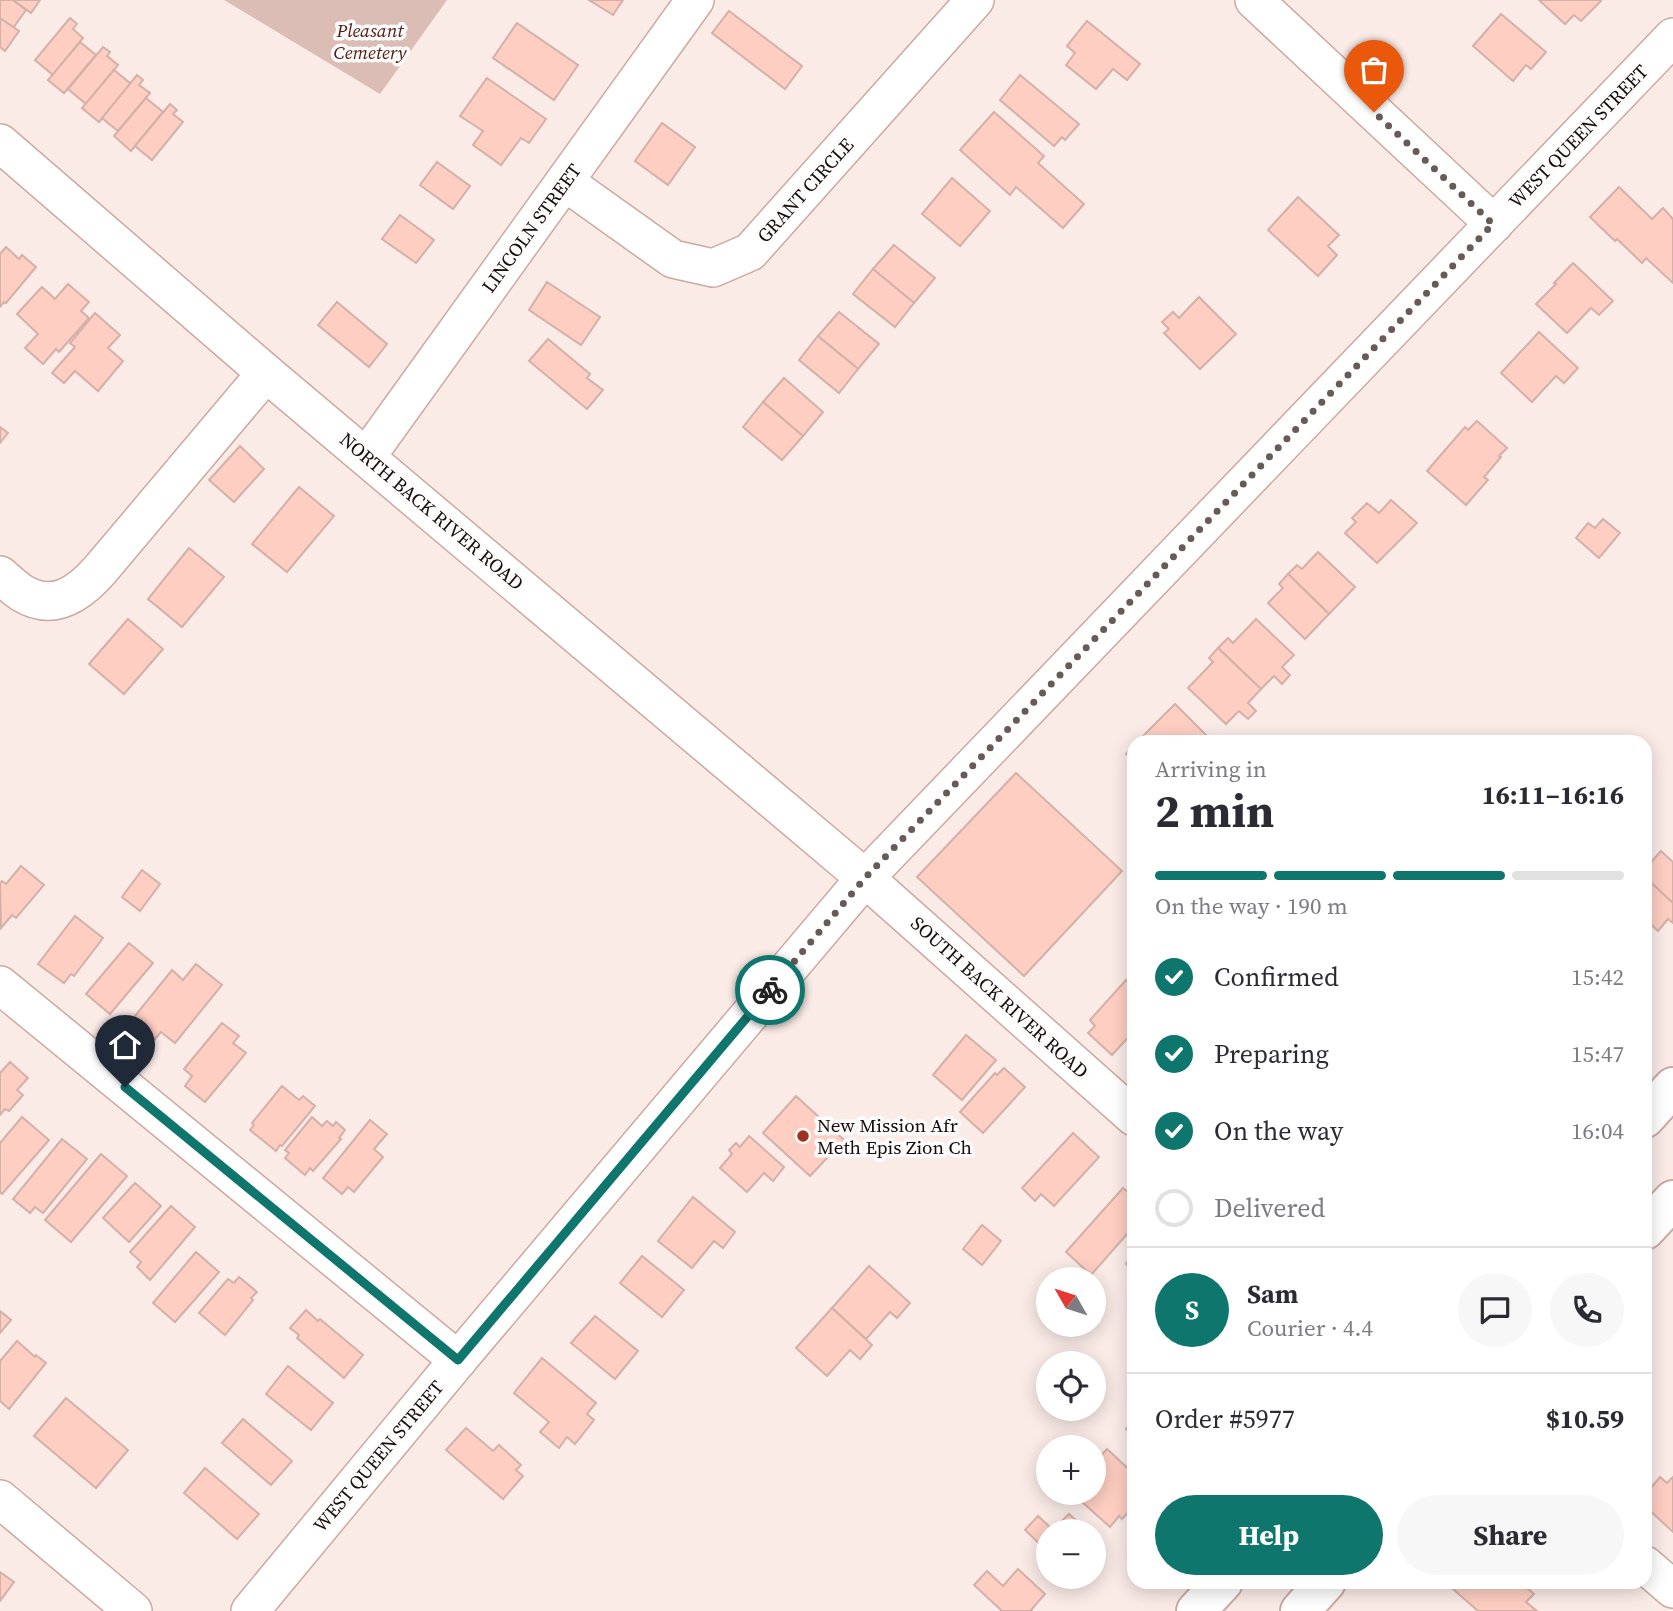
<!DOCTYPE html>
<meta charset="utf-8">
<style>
:root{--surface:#fff;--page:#f7f7f7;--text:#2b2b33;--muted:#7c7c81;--line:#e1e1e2;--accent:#0f766e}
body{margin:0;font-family:"Source Serif 4",serif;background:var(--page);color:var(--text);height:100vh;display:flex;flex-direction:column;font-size:26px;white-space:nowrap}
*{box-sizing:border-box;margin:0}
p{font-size:23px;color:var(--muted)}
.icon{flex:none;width:38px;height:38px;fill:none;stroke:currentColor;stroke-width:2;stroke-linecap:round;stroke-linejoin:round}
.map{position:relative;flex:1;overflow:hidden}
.details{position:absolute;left:1127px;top:735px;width:525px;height:854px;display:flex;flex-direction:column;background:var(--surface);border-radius:21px;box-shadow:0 4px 18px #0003}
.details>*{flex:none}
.needle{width:46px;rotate:309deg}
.tools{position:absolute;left:1036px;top:1267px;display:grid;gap:14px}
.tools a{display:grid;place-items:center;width:70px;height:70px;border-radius:50%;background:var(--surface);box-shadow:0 4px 18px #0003;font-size:35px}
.pin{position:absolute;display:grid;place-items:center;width:60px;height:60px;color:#fff;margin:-72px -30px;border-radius:50% 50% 50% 0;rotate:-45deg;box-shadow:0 0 7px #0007}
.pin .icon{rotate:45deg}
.courier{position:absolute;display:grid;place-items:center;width:70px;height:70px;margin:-35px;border:5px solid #0f766e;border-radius:50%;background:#fff;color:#222;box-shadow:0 2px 9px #0007}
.summary em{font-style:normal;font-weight:700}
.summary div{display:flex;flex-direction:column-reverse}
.summary{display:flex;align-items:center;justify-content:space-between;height:119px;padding:0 28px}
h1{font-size:46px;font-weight:700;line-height:52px}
.bar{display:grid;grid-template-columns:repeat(4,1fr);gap:10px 7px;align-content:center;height:84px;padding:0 28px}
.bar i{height:9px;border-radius:5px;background:var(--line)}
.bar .active{background:var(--accent)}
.bar p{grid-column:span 4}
.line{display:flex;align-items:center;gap:18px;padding:0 28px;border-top:2px solid var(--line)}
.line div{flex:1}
.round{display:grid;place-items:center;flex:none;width:74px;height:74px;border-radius:37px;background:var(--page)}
ol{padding:0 28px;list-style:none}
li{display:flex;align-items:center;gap:21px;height:77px}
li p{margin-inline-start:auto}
li .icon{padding:7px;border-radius:50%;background:var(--accent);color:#fff;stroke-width:4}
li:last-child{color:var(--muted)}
li i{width:38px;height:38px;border:4px solid var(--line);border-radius:50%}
.button{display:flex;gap:14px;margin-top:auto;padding:14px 28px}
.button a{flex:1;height:80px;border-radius:42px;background:var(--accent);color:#fff;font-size:28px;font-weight:700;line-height:80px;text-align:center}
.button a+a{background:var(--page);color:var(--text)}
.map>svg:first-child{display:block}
.green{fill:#dbbdb6}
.building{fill:#fecec2;stroke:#d4b1a8;stroke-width:2}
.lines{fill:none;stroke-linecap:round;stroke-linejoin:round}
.minor-casing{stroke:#cca9a1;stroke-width:40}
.secondary-casing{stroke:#cca9a1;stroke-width:42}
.minor{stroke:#fff;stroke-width:37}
.secondary{stroke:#fff;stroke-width:38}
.done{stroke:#675a57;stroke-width:7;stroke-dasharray:0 12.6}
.route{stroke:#0f766e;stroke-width:9}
.poi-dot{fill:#9d331e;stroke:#fcfcfc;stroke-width:2.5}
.labels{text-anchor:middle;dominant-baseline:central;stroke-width:7;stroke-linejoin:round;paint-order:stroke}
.park-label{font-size:19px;font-style:italic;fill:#541b10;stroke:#fcfcfc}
.street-label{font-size:19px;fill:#180c09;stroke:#fcfcfc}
.poi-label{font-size:19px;fill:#180c09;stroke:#fcfcfc;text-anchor:start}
</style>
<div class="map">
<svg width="1673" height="1611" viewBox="0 0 1673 1611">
<rect width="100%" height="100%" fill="#faebe7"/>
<!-- green -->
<polygon class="green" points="224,0 447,0 380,94"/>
<!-- building -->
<g class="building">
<polygon points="0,0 13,0 26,10 13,28 0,18"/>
<polygon points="13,0 40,0 31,13"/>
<polygon points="589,0 623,0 613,15"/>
<polygon points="1539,0 1600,0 1601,1 1581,21 1574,15 1565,24"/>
<polygon points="729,11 802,66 785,89 712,33"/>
<polygon points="1501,14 1546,52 1531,69 1526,65 1513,81 1473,46"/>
<polygon points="0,18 19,31 5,51 0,47"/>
<polygon points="70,18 77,24 73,29 83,38 53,75 35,60"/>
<polygon points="1087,21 1140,64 1127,80 1113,69 1096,89 1066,65 1075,53 1067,46"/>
<polygon points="517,23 578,65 554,100 493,58"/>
<polygon points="80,42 96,55 64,93 48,80"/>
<polygon points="103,47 110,52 107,56 118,65 86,104 68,89"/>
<polygon points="114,70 131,84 99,122 82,108"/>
<polygon points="137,75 143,80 139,85 150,93 118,131 102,118"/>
<polygon points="1020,75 1079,124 1065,140 1062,137 1054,146 1000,100"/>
<polygon points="487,78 546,119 529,143 521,138 501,165 473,145 483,131 460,116"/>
<polygon points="146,98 163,112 131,151 114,136"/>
<polygon points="170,104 177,110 173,114 183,122 152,160 135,146"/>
<polygon points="994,112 1044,156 1038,163 1084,204 1063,228 1016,187 1010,195 960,150"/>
<polygon points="662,123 695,147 668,185 635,161"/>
<polygon points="437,162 470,186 453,209 420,185"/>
<polygon points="952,178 990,211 960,246 922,214"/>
<polygon points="1619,187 1652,219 1663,208 1673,219 1673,283 1646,258 1642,263 1617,239 1615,241 1590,217"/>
<polygon points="1298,197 1339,235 1328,246 1337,255 1318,276 1268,230"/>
<polygon points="400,215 434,240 416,263 382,239"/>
<polygon points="894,245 935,278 914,303 873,269"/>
<polygon points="6,247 19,259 22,255 36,267 6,303 4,302 0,307 0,254"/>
<polygon points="1573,263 1613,301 1599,315 1591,308 1567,333 1536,304 1556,284 1554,283"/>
<polygon points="873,269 914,303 895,327 853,294"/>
<polygon points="547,282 600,317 581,345 529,310"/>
<polygon points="68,284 89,302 81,311 89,318 59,352 56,349 43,364 25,348 38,334 17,314 42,287 55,299"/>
<polygon points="1199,297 1236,334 1200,369 1164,333 1169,329 1162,322 1173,312 1179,318"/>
<polygon points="337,302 387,344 369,367 318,325"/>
<polygon points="839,312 879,344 858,369 818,336"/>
<polygon points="95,313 120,335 108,348 123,361 98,391 75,371 64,383 52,373 75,347 70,343"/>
<polygon points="1539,332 1578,368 1564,383 1556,376 1532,402 1501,373"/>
<polygon points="818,336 858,369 839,393 799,360"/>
<polygon points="548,339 590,374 587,378 603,390 587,409 529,361"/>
<polygon points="784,378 823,412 803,436 763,402"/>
<polygon points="763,402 803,436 782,460 743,427"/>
<polygon points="1477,421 1507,448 1499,456 1501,457 1484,477 1488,480 1466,505 1427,471 1465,427 1468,430"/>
<polygon points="0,427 8,433 0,443"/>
<polygon points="240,446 264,469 234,502 209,480"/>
<polygon points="299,487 334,516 287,572 252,544"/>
<polygon points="1391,500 1417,523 1377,563 1345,533 1356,522 1352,518 1367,503 1379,513"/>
<polygon points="1603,519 1620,533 1599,558 1576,538 1588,523 1595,528"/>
<polygon points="189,548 224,577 182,627 148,599"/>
<polygon points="1318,552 1355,587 1329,614 1288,574 1297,565 1302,569"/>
<polygon points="1288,574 1329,614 1305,639 1268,603 1283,588 1279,584"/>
<polygon points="128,619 163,649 124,694 89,664"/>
<polygon points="1256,619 1294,655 1282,667 1290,675 1282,684 1274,676 1261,689 1218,648 1228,638 1233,643"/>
<polygon points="1218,648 1261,689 1248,703 1256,711 1248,719 1239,711 1226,724 1188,688 1213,662 1209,658"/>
<polygon points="1175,704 1212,741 1137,742"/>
<polygon points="1134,746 1134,762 1126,754"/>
<polygon points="1016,773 1122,871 1024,976 917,877"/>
<polygon points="1661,851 1673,862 1673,903 1645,877 1645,869"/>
<polygon points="21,866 44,885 16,918 12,915 1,928 0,883 2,881 6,884"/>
<polygon points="142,870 160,884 140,911 122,897"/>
<polygon points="1645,877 1673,903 1673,923 1668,919 1658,931 1645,919"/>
<polygon points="75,916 103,938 74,976 71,974 64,983 38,964"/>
<polygon points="129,943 153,963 110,1014 86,994"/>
<polygon points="196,964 222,985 175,1043 161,1032 154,1040 131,1021 172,970 183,980"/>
<polygon points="1126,980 1131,985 1134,981 1134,1031 1112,1055 1088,1033 1095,1026 1090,1020"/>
<polygon points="222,1023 239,1036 233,1043 246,1053 205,1102 185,1086 192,1076 184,1069"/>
<polygon points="966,1035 996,1060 962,1100 933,1075"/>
<polygon points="10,1062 28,1078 17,1090 23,1095 9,1111 5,1109 0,1115 0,1073"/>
<polygon points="1004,1068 1025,1087 983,1133 960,1112 995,1073 997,1075"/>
<polygon points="282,1086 299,1100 303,1096 315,1106 282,1146 280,1145 276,1151 250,1130 254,1125 252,1123"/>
<polygon points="796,1096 844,1140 810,1176 763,1133"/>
<polygon points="22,1117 49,1140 2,1194 0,1192 0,1143"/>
<polygon points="312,1117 322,1126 327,1121 333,1126 336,1122 345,1130 339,1138 341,1139 313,1171 310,1168 305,1175 285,1158 289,1153 285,1150"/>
<polygon points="370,1120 387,1134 374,1149 383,1157 354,1192 348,1187 342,1194 323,1178"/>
<polygon points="1073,1133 1099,1157 1054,1206 1041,1194 1035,1201 1022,1188"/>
<polygon points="749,1136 784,1167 773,1181 764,1173 747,1192 720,1168 732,1154 729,1150 736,1143 740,1147"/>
<polygon points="62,1139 87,1159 43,1213 35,1207 30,1213 13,1199"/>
<polygon points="101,1154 127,1176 71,1242 45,1220"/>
<polygon points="135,1183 161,1206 129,1242 103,1218"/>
<polygon points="1123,1188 1134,1197 1134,1226 1091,1275 1066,1252"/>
<polygon points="693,1197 735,1232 723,1248 714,1241 692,1268 658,1241"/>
<polygon points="171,1206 195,1227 150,1280 137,1267 141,1262 130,1252"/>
<polygon points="982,1225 1001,1241 982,1265 963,1249"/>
<polygon points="196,1252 219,1272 175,1322 153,1303"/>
<polygon points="1134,1254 1134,1271 1126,1264"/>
<polygon points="642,1256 684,1290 662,1317 620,1283"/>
<polygon points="869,1266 910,1303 897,1318 890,1312 866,1339 832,1308"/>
<polygon points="239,1277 257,1292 251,1298 253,1300 225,1335 199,1313 228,1279 234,1283"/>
<polygon points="832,1308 872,1345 860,1359 850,1350 827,1376 796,1348"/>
<polygon points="306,1310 318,1321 320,1319 363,1355 344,1378 297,1338 299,1335 290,1328"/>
<polygon points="0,1311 11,1320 0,1333"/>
<polygon points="595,1316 638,1351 615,1379 571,1343"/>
<polygon points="17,1341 35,1357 36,1355 46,1363 9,1409 0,1401 0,1361"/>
<polygon points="542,1358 596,1403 587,1414 594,1420 575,1444 567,1437 559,1448 540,1432 549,1422 514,1393"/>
<polygon points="288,1366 333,1403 311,1430 266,1394"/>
<polygon points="66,1398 128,1450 96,1488 34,1436"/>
<polygon points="243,1419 292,1461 271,1485 222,1443"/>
<polygon points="1134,1420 1134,1437 1126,1429"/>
<polygon points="466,1428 493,1451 499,1445 521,1465 516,1470 523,1476 503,1499 446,1450"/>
<polygon points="1107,1449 1134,1474 1134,1506 1122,1519 1119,1516 1110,1527 1072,1493 1094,1493 1094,1463"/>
<polygon points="205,1468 259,1514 237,1539 184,1493"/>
<polygon points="1660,1477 1667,1483 1673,1477 1673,1532 1647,1508 1651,1503 1645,1497 1645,1495"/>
<polygon points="1069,1514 1088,1531 1048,1531 1048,1552 1025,1530 1038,1516 1053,1530"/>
<polygon points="1018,1569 1045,1594 1031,1610 1032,1611 1002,1611 974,1585 987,1571 1003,1586"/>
<polygon points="0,1572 14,1582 0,1601"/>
<polygon points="1445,1582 1520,1582 1534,1594 1526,1602 1537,1611 1478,1611"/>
</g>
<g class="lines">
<!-- minor casing -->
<g class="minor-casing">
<g id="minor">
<polyline points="1254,0 1494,224"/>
<polyline points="0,143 266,373 865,878 1134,1117"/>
<polyline points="565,182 673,259 713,268 750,252 975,0"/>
<polyline points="367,456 695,0"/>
<path d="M0,575C7,581 14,588 22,593C53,612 79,594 100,570L266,373"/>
<polyline points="0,985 458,1360"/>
<polyline points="0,1499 133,1611"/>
<polyline points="1645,1565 1673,1589"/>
<polyline points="250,1611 458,1360 865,878 1673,37"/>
</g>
</g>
<!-- secondary casing -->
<g class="secondary-casing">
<g id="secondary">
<polyline points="1645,1118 1673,1087"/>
<polyline points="1645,1230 1673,1200"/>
<polyline points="1196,1611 1223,1582"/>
<polyline points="1300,1611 1326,1582"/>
</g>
</g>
<!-- minor -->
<use href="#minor" class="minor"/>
<!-- secondary -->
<use href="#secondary" class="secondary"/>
</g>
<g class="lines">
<!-- done -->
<polyline class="done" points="770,990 865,878 1493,224 1374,112"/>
<!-- route -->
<polyline class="route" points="125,1087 458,1360 770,990"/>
</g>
<!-- markers -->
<circle class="poi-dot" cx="803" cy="1136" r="7"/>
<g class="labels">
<!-- park labels -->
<g class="park-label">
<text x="370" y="30">Pleasant<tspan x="370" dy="22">Cemetery</tspan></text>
</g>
<!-- street labels -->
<g class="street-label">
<text transform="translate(1578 136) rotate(-46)">WEST QUEEN STREET</text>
<text transform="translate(805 190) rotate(-48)">GRANT CIRCLE</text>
<text transform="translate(531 228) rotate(-54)">LINCOLN STREET</text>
<text transform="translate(432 511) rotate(40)">NORTH BACK RIVER ROAD</text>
<text transform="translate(1000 997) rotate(42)">SOUTH BACK RIVER ROAD</text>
<text transform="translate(378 1456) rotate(-50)">WEST QUEEN STREET</text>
</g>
<!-- poi labels -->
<g class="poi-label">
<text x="817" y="1125">New Mission Afr<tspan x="817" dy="22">Meth Epis Zion Ch</tspan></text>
</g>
</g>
</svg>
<div class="tools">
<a><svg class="needle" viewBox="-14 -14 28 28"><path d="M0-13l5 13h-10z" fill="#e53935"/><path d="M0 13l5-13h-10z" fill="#7c7c81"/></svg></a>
<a><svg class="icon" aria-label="locate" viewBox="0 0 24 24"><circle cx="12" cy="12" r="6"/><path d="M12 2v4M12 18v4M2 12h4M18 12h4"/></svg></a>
<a>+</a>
<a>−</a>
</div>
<div class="pin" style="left:1374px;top:112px;background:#ea580c"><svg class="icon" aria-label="bag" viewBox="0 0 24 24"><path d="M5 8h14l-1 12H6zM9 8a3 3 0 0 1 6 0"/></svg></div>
<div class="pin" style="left:125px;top:1087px;background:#1f2937"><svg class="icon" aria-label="home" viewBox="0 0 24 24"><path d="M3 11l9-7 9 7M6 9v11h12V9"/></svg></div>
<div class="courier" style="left:770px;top:990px"><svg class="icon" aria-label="bike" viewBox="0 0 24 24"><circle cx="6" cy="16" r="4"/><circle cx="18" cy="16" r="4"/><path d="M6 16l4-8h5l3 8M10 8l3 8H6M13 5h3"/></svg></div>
<section class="details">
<div class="summary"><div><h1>2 min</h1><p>Arriving in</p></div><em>16:11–16:16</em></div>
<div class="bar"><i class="active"></i><i class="active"></i><i class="active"></i><i></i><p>On the way · 190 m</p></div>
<ol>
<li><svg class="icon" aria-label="check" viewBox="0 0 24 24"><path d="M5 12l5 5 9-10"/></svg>Confirmed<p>15:42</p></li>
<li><svg class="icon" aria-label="check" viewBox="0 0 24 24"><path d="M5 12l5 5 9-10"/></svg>Preparing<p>15:47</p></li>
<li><svg class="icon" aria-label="check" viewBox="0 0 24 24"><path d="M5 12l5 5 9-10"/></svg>On the way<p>16:04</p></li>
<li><i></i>Delivered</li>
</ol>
<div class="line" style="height:126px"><b class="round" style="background:var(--accent);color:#fff">S</b><div><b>Sam</b><p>Courier · 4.4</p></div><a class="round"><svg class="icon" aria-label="chat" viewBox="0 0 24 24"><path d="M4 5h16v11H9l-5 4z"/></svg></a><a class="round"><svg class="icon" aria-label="phone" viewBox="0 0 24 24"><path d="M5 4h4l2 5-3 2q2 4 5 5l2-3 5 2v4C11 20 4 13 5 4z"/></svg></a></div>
<div class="line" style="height:91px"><div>Order #5977</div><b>$10.59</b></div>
<div class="button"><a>Help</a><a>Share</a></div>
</section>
</div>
